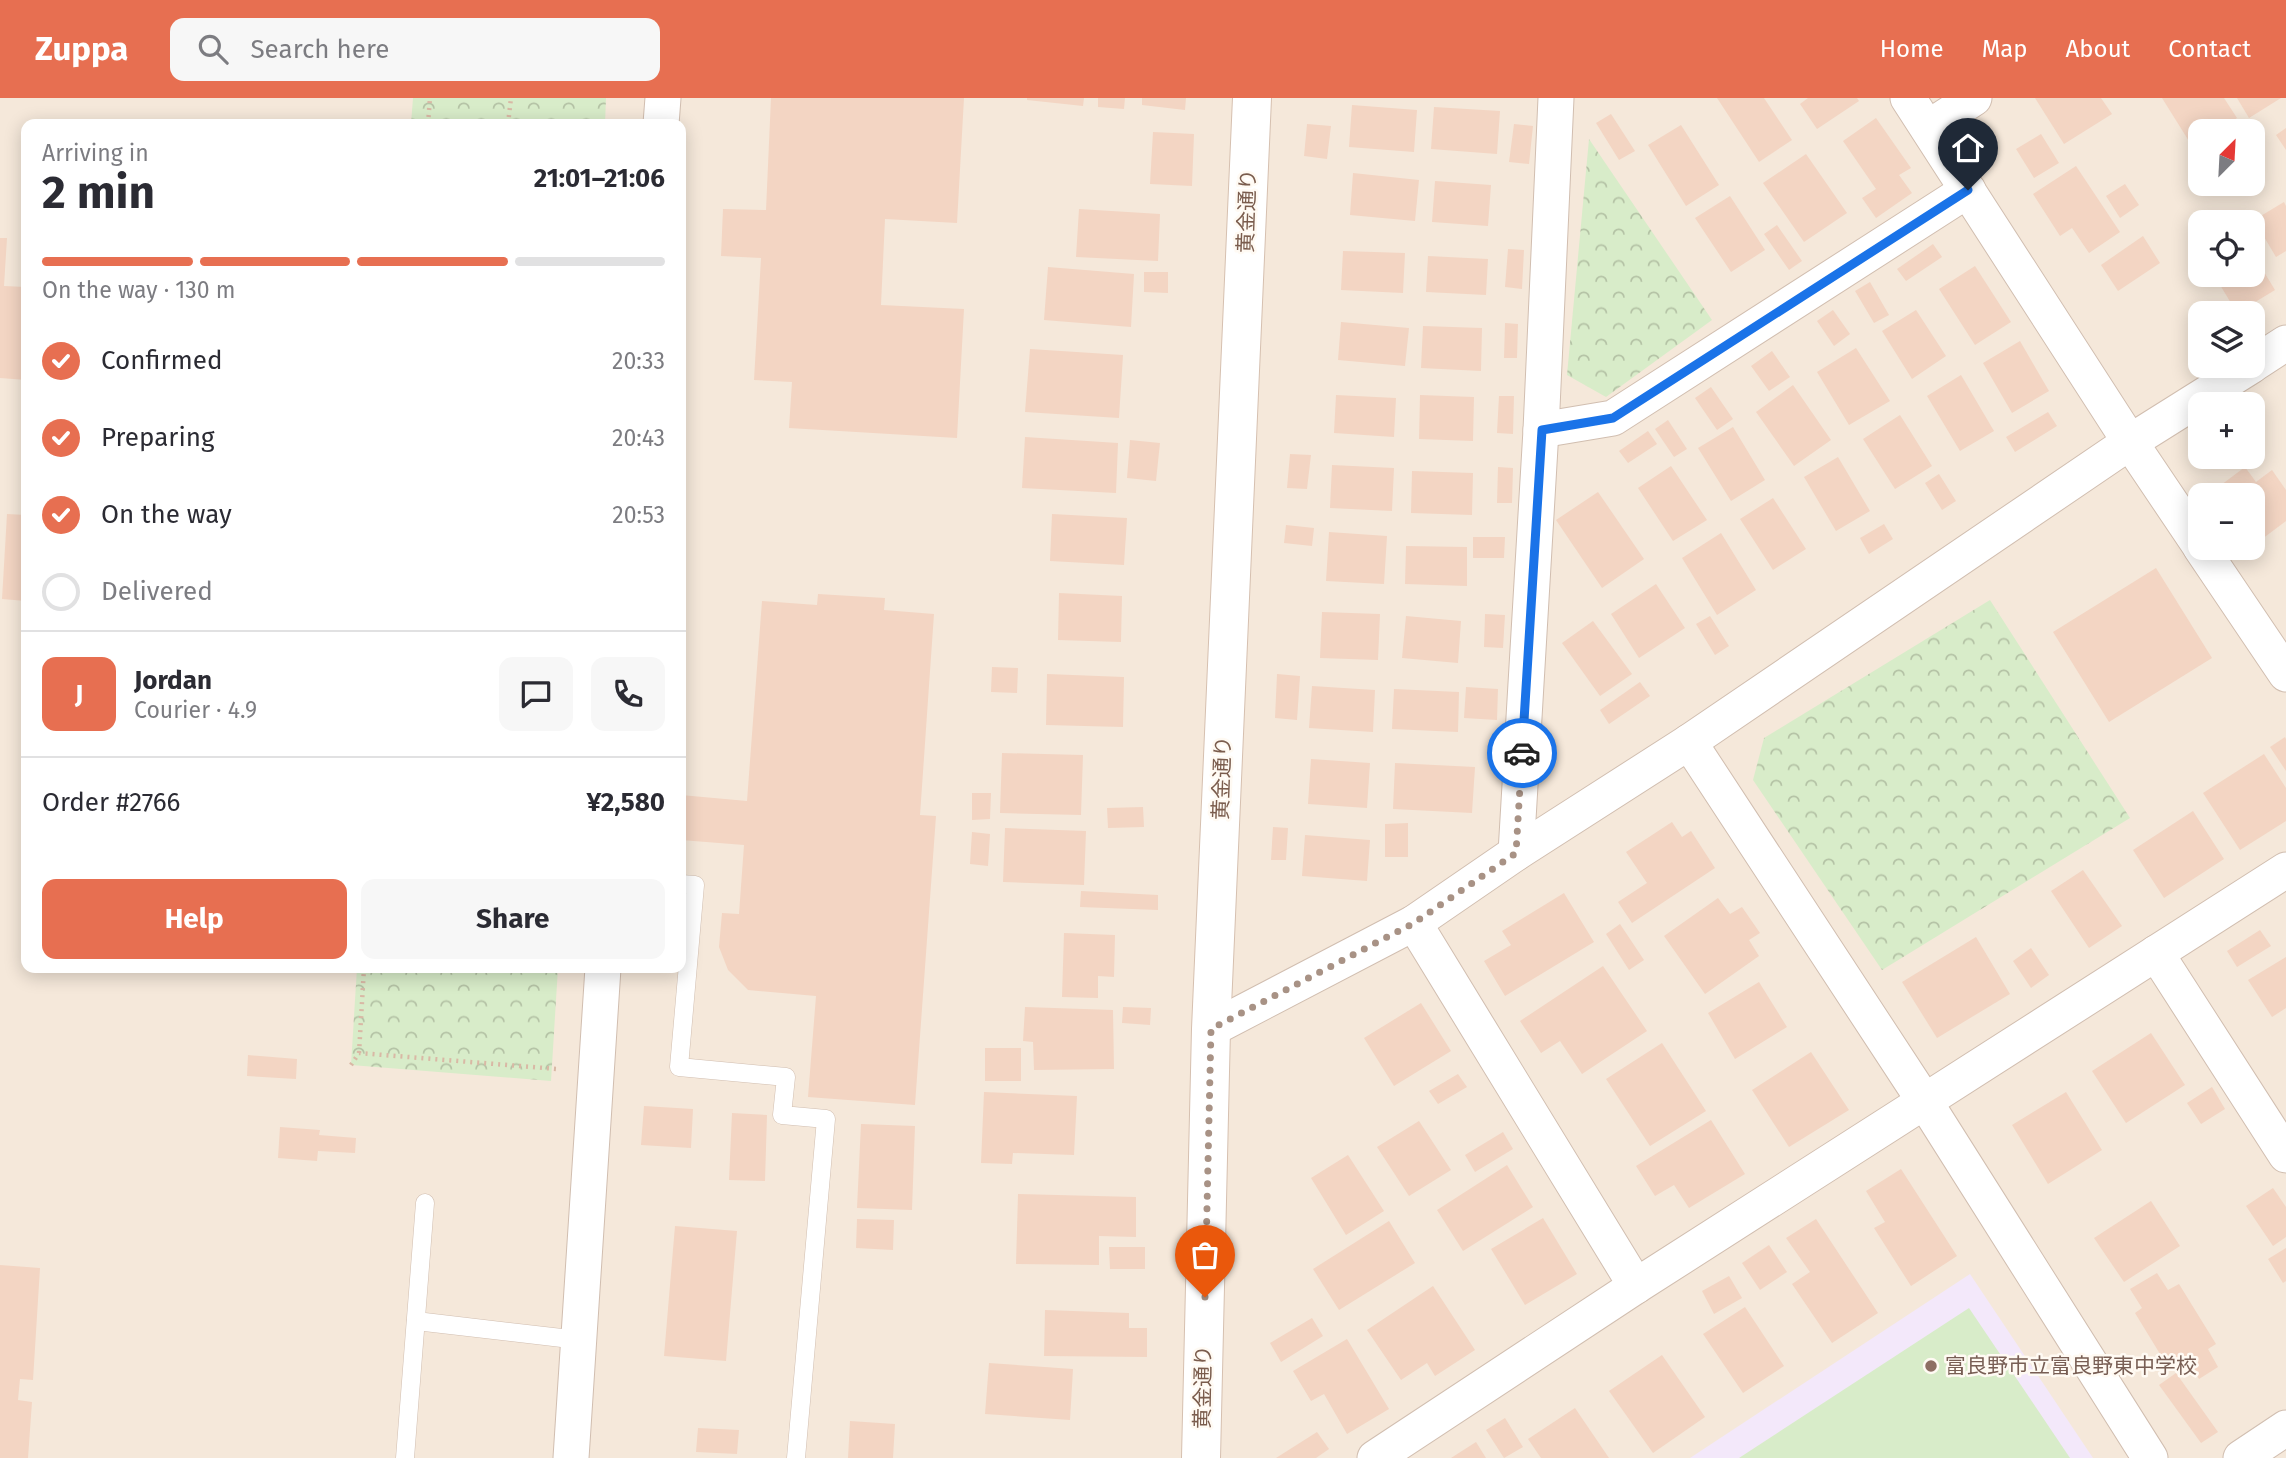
<!DOCTYPE html>
<meta charset="utf-8">
<style>
:root{--surface:#fff;--page:#f7f7f7;--text:#2b2b33;--muted:#7c7c81;--line:#e1e1e2;--accent:#e76f51}
body{margin:0;font-family:"Fira Sans","Noto Sans JP",sans-serif;background:var(--page);color:var(--text);height:100vh;display:flex;flex-direction:column;font-size:26px;white-space:nowrap}
*{box-sizing:border-box;margin:0}
p{font-size:23px;color:var(--muted)}
.icon{flex:none;width:38px;height:38px;fill:none;stroke:currentColor;stroke-width:2;stroke-linecap:round;stroke-linejoin:round}
.map{position:relative;flex:1;overflow:hidden}
.drawer{position:absolute;left:21px;top:21px;width:665px;height:854px;display:flex;flex-direction:column;background:var(--surface);border-radius:14px;box-shadow:0 4px 18px #0003}
.drawer>*{flex:none}
.needle{width:46px;rotate:24deg}
.fabs{position:absolute;left:2188px;top:21px;display:grid;gap:14px}
.fabs a{display:grid;place-items:center;width:77px;height:77px;border-radius:14px;background:var(--surface);box-shadow:0 4px 18px #0003;font-size:35px}
.pin{position:absolute;display:grid;place-items:center;width:60px;height:60px;color:#fff;margin:-72px -30px;border-radius:50% 50% 50% 0;rotate:-45deg;box-shadow:0 0 7px #0007}
.pin .icon{rotate:45deg}
.courier{position:absolute;display:grid;place-items:center;width:70px;height:70px;margin:-35px;border:5px solid #1a73e8;border-radius:50%;background:#fff;color:#222;box-shadow:0 2px 9px #0007}
.head em{font-style:normal;font-weight:700}
.head div{display:flex;flex-direction:column-reverse}
.head{display:flex;align-items:center;justify-content:space-between;height:119px;padding:0 21px}
h1{font-size:46px;font-weight:700;line-height:52px}
.bar{display:grid;grid-template-columns:repeat(4,1fr);gap:10px 7px;align-content:center;height:84px;padding:0 21px}
.bar i{height:9px;border-radius:5px;background:var(--line)}
.bar .current{background:var(--accent)}
.bar p{grid-column:span 4}
.line{display:flex;align-items:center;gap:18px;padding:0 21px;border-top:2px solid var(--line)}
.line div{flex:1}
.round{display:grid;place-items:center;flex:none;width:74px;height:74px;border-radius:14px;background:var(--page)}
ol{padding:0 21px;list-style:none}
li{display:flex;align-items:center;gap:21px;height:77px}
li p{margin-inline-start:auto}
li .icon{padding:7px;border-radius:50%;background:var(--accent);color:#fff;stroke-width:4}
li:last-child{color:var(--muted)}
li i{width:38px;height:38px;border:4px solid var(--line);border-radius:50%}
.action{display:flex;gap:14px;margin-top:auto;padding:14px 21px}
.action a{flex:1;height:80px;border-radius:14px;background:var(--accent);color:#fff;font-size:28px;font-weight:700;line-height:80px;text-align:center}
.action a+a{background:var(--page);color:var(--text)}
header{display:flex;align-items:center;gap:42px;box-sizing:border-box;height:98px;padding:0 35px;background:var(--accent);color:#fff}
header strong{font-size:33px}
nav{display:flex;gap:38px;margin-inline-start:auto;font-size:24px}
.search{width:490px;height:63px;background:var(--page);display:flex;align-items:center;gap:18px;box-sizing:border-box;padding:0 24px;border-radius:14px;color:var(--muted);font-size:26px}
.map>svg:first-child{display:block}
.residential{fill:#f5e8da;fill-rule:evenodd}
.education{fill:#f3e8fa}
.park{fill:url(#park-crowns)}
.garden{fill:#d8ecc9}
.building{fill:#f3d5c3}
.lines{fill:none;stroke-linecap:round;stroke-linejoin:round}
.lane-casing{stroke:#d1beb0;stroke-width:19}
.street-casing{stroke:#d1beb0;stroke-width:37}
.secondary-casing{stroke:#d6c0b0;stroke-width:40}
.path{stroke:#d9b8a5;stroke-width:4.5;stroke-dasharray:2 5;stroke-linecap:butt}
.lane{stroke:#fff;stroke-width:18}
.street{stroke:#fff;stroke-width:35}
.secondary{stroke:#fff;stroke-width:38}
.done{stroke:#a89285;stroke-width:7;stroke-dasharray:0 12.6}
.route{stroke:#1a73e8;stroke-width:9}
.education-dot{fill:#8d6e63;stroke:#fffaf3;stroke-width:2.5}
.labels{text-anchor:middle;dominant-baseline:central;stroke-width:5;stroke-linejoin:round;paint-order:stroke}
.street-label{font-size:21px;fill:#7a5c4d;stroke:#fffaf3}
.education-label{font-size:21px;fill:#785e54;stroke:#fffaf3;text-anchor:start}
</style>
<header>
<strong>Zuppa</strong>
<div class="search"><svg class="icon" aria-label="search" viewBox="0 0 24 24"><circle cx="10" cy="10" r="6"/><path d="M15 15l6 6"/></svg>Search here</div>
<nav><a>Home</a><a>Map</a><a>About</a><a>Contact</a></nav>
</header>
<div class="map">
<svg width="2286" height="1360" viewBox="0 0 2286 1360">
<defs>
<pattern id="park-crowns" width="20" height="18" patternUnits="userSpaceOnUse" patternTransform="scale(1.75)"><rect width="20" height="18" fill="#d8ecc9"/><path d="M2 6a3 3 0 1 1 6 0M12 15a3 3 0 1 1 6 0" fill="none" stroke="#b4c2a5"/></pattern>
</defs>
<rect width="100%" height="100%" fill="#fdf6ec"/>
<!-- residential -->
<path class="residential" d="M0,0H2286V1360H0ZM26,26H681V870H26ZM2200,33H2252V86H2200ZM2200,124H2252V177H2200ZM2200,215H2252V268H2200ZM2200,306H2252V359H2200ZM2200,397H2252V450H2200Z"/>
<!-- education -->
<polygon class="education" points="1970,1176 2093,1360 1690,1360"/>
<!-- park -->
<g class="park">
<polygon points="413,0 606,0 605,26 411,26"/>
<polygon points="1589,41 1712,222 1606,299 1567,277"/>
<polygon points="1990,502 2130,720 1882,872 1753,682 1764,640"/>
<polygon points="357,870 558,870 551,983 351,967"/>
</g>
<!-- garden -->
<polygon class="garden" points="1969,1210 2070,1360 1739,1360"/>
<!-- building -->
<g class="building">
<polygon points="771,0 964,0 957,125 885,121 881,207 964,211 957,340 789,330 792,284 754,282 761,160 721,158 723,111 766,112"/>
<polygon points="1027,0 1084,0 1083,8 1027,2"/>
<polygon points="1098,0 1125,0 1124,11 1098,9"/>
<polygon points="1142,0 1186,0 1185,12 1142,7"/>
<polygon points="1717,0 1764,0 1792,42 1759,64"/>
<polygon points="1808,0 1857,0 1859,3 1817,31 1800,6"/>
<polygon points="2035,0 2101,0 2112,16 2064,46"/>
<polygon points="2162,0 2224,0 2237,20 2216,33 2200,33 2200,43 2192,48"/>
<polygon points="2237,0 2281,0 2249,20"/>
<polygon points="1352,7 1417,12 1414,54 1349,49"/>
<polygon points="1434,9 1500,13 1497,56 1431,51"/>
<polygon points="1611,16 1635,53 1619,62 1596,25"/>
<polygon points="1876,20 1911,70 1899,77 1912,95 1876,120 1862,100 1876,91 1843,43"/>
<polygon points="1307,26 1331,28 1327,61 1304,58"/>
<polygon points="1514,26 1533,28 1529,66 1509,64"/>
<polygon points="1681,27 1719,87 1686,108 1648,47"/>
<polygon points="2286,30 2286,52 2276,37"/>
<polygon points="1153,34 1194,36 1192,88 1150,86"/>
<polygon points="2041,36 2059,65 2034,80 2016,51"/>
<polygon points="1806,56 1847,115 1804,144 1763,85"/>
<polygon points="2076,68 2120,134 2089,155 2072,130 2060,138 2033,96"/>
<polygon points="1353,75 1419,82 1415,123 1350,117"/>
<polygon points="1435,83 1491,87 1488,128 1432,124"/>
<polygon points="2125,86 2139,107 2120,120 2106,98"/>
<polygon points="1730,98 1765,152 1731,174 1695,120"/>
<polygon points="2284,104 2286,108 2286,153 2276,159 2254,122"/>
<polygon points="1079,111 1160,116 1158,163 1076,159"/>
<polygon points="1777,127 1802,163 1789,172 1764,136"/>
<polygon points="2143,138 2160,165 2118,193 2101,167"/>
<polygon points="0,140 7,140 4,188 26,189 26,282 0,280"/>
<polygon points="1933,146 1942,159 1906,183 1897,171"/>
<polygon points="1508,151 1524,152 1522,191 1505,189"/>
<polygon points="1343,153 1405,155 1403,195 1341,192"/>
<polygon points="2252,154 2275,192 2237,215 2214,177 2252,177"/>
<polygon points="1428,158 1488,161 1486,197 1426,194"/>
<polygon points="1975,168 2011,224 1975,247 1939,191"/>
<polygon points="1048,169 1134,176 1131,229 1044,222"/>
<polygon points="1144,174 1168,174 1168,195 1144,194"/>
<polygon points="1870,184 1889,217 1874,225 1855,193"/>
<polygon points="1833,212 1850,236 1834,248 1817,223"/>
<polygon points="1916,212 1946,258 1912,281 1882,233"/>
<polygon points="1341,224 1409,230 1405,268 1338,262"/>
<polygon points="1505,225 1518,226 1517,260 1504,260"/>
<polygon points="1423,228 1482,230 1481,273 1421,270"/>
<polygon points="2020,243 2049,293 2012,315 1983,265"/>
<polygon points="1856,250 1890,303 1849,327 1817,274"/>
<polygon points="1030,251 1123,257 1119,320 1025,314"/>
<polygon points="1772,253 1790,279 1769,293 1751,268"/>
<polygon points="1961,277 1994,333 1960,353 1927,298"/>
<polygon points="1793,287 1831,342 1794,368 1756,314"/>
<polygon points="1711,289 1733,321 1717,332 1695,300"/>
<polygon points="1336,297 1396,300 1394,339 1334,335"/>
<polygon points="1420,297 1474,299 1473,343 1419,341"/>
<polygon points="1499,298 1514,298 1513,336 1497,335"/>
<polygon points="2048,314 2057,328 2015,354 2006,339"/>
<polygon points="1900,317 1932,368 1895,391 1863,341"/>
<polygon points="1668,322 1687,351 1674,359 1655,331"/>
<polygon points="1733,329 1765,382 1731,403 1698,350"/>
<polygon points="1648,333 1657,346 1628,365 1619,353"/>
<polygon points="1025,339 1118,345 1116,395 1022,390"/>
<polygon points="1130,342 1160,345 1156,383 1127,380"/>
<polygon points="1290,356 1311,357 1307,391 1287,390"/>
<polygon points="1838,359 1870,413 1836,433 1804,379"/>
<polygon points="1332,367 1394,370 1392,413 1330,410"/>
<polygon points="1671,368 1707,422 1673,443 1638,390"/>
<polygon points="1498,369 1513,370 1512,405 1497,405"/>
<polygon points="2245,369 2256,384 2272,372 2286,392 2286,423 2254,447 2252,397 2216,397 2213,393"/>
<polygon points="1412,373 1473,375 1472,417 1411,415"/>
<polygon points="1939,376 1956,403 1942,412 1925,385"/>
<polygon points="1598,394 1644,461 1602,490 1556,422"/>
<polygon points="1773,400 1806,451 1773,472 1740,421"/>
<polygon points="7,416 26,417 26,503 2,501"/>
<polygon points="1052,416 1127,420 1124,467 1050,463"/>
<polygon points="1884,426 1893,441 1869,456 1860,440"/>
<polygon points="1286,427 1314,430 1312,448 1284,445"/>
<polygon points="1329,434 1387,438 1384,486 1326,483"/>
<polygon points="1721,435 1756,492 1717,517 1682,460"/>
<polygon points="1473,439 1505,439 1504,460 1473,460"/>
<polygon points="1406,448 1467,449 1467,488 1405,486"/>
<polygon points="2156,470 2212,560 2109,624 2053,534"/>
<polygon points="1656,486 1685,530 1639,560 1611,516"/>
<polygon points="1059,495 1122,498 1121,544 1058,542"/>
<polygon points="818,496 885,500 884,512 934,516 920,717 936,718 915,1007 808,999 816,898 748,892 728,872 719,849 722,815 739,816 744,747 681,742 681,697 747,703 762,503 817,507"/>
<polygon points="1322,514 1380,516 1378,562 1320,560"/>
<polygon points="1485,516 1505,517 1503,550 1484,549"/>
<polygon points="1406,518 1461,523 1458,565 1402,560"/>
<polygon points="1710,518 1729,548 1715,557 1696,526"/>
<polygon points="1593,523 1632,576 1600,598 1562,545"/>
<polygon points="992,569 1018,570 1017,595 991,594"/>
<polygon points="1047,576 1124,579 1123,629 1046,627"/>
<polygon points="1277,576 1300,578 1297,622 1275,620"/>
<polygon points="1640,584 1650,598 1609,626 1600,612"/>
<polygon points="1312,588 1375,592 1373,634 1309,630"/>
<polygon points="1466,589 1498,591 1497,622 1464,620"/>
<polygon points="1394,591 1459,594 1458,634 1392,631"/>
<polygon points="2285,639 2286,641 2286,673 2270,649"/>
<polygon points="1002,655 1083,657 1081,717 1000,715"/>
<polygon points="2264,656 2286,690 2286,723 2240,752 2203,695"/>
<polygon points="1311,661 1370,665 1367,710 1308,706"/>
<polygon points="1395,665 1475,669 1472,715 1393,711"/>
<polygon points="972,695 991,695 990,721 972,722"/>
<polygon points="1143,709 1144,729 1108,730 1107,710"/>
<polygon points="2193,713 2224,761 2164,800 2133,752"/>
<polygon points="1672,724 1682,739 1691,733 1715,770 1632,825 1618,804 1647,785 1626,754"/>
<polygon points="1408,725 1408,759 1385,759 1385,726"/>
<polygon points="1273,729 1288,730 1286,762 1271,762"/>
<polygon points="1005,730 1086,733 1084,787 1003,784"/>
<polygon points="972,734 990,736 988,768 970,766"/>
<polygon points="1305,737 1370,742 1367,783 1302,778"/>
<polygon points="2083,772 2122,828 2089,850 2051,793"/>
<polygon points="1081,793 1158,797 1158,812 1080,809"/>
<polygon points="1564,795 1594,844 1505,898 1484,863 1511,847 1502,833"/>
<polygon points="1718,800 1730,816 1742,809 1760,835 1749,842 1759,858 1705,896 1664,838"/>
<polygon points="1620,826 1644,862 1629,872 1606,836"/>
<polygon points="2260,832 2271,848 2237,869 2227,853"/>
<polygon points="1064,835 1115,837 1114,879 1098,878 1098,900 1062,899"/>
<polygon points="1976,839 2010,896 1937,940 1902,884"/>
<polygon points="2031,850 2049,877 2031,890 2013,863"/>
<polygon points="2286,859 2286,910 2272,919 2248,882"/>
<polygon points="1603,868 1647,933 1582,976 1560,943 1541,955 1520,923"/>
<polygon points="1759,884 1787,929 1735,961 1708,915"/>
<polygon points="1421,905 1451,953 1394,988 1364,940"/>
<polygon points="1025,909 1113,912 1114,971 1034,972 1033,944 1023,943"/>
<polygon points="1123,909 1151,910 1150,927 1122,925"/>
<polygon points="2151,935 2185,987 2126,1025 2092,973"/>
<polygon points="1662,945 1706,1013 1650,1048 1606,981"/>
<rect x="985" y="950" width="36" height="33"/>
<polygon points="1811,954 1849,1012 1789,1049 1752,992"/>
<polygon points="248,957 297,961 296,981 247,978"/>
<polygon points="1458,976 1467,989 1438,1006 1429,993"/>
<polygon points="2212,989 2225,1011 2201,1026 2187,1005"/>
<polygon points="984,994 1077,998 1074,1057 1013,1055 1012,1066 981,1065"/>
<polygon points="2066,994 2102,1052 2048,1086 2012,1027"/>
<polygon points="644,1008 693,1011 691,1050 641,1047"/>
<polygon points="732,1015 767,1017 765,1083 729,1082"/>
<polygon points="1711,1022 1745,1076 1689,1110 1674,1087 1655,1098 1636,1068"/>
<polygon points="1419,1023 1451,1072 1409,1098 1377,1049"/>
<polygon points="861,1026 915,1028 912,1112 857,1110"/>
<polygon points="280,1029 320,1032 319,1037 356,1040 355,1055 318,1053 317,1063 278,1060"/>
<polygon points="1503,1034 1513,1051 1475,1074 1465,1057"/>
<polygon points="1348,1057 1384,1113 1346,1137 1311,1080"/>
<polygon points="1507,1067 1533,1109 1463,1153 1437,1112"/>
<polygon points="1901,1071 1957,1158 1911,1188 1874,1130 1885,1124 1866,1093"/>
<polygon points="2273,1090 2286,1109 2286,1139 2273,1148 2246,1108"/>
<polygon points="1018,1096 1136,1099 1136,1139 1099,1138 1099,1167 1016,1166"/>
<polygon points="2151,1103 2180,1148 2124,1184 2094,1140"/>
<polygon points="1543,1120 1577,1176 1525,1207 1491,1151"/>
<polygon points="857,1121 894,1122 893,1152 856,1150"/>
<polygon points="1816,1121 1878,1215 1832,1245 1792,1186 1810,1174 1786,1140"/>
<polygon points="1389,1123 1415,1165 1339,1212 1313,1171"/>
<polygon points="675,1128 737,1133 726,1263 664,1258"/>
<polygon points="1769,1147 1787,1174 1760,1192 1742,1165"/>
<polygon points="1109,1149 1145,1149 1145,1171 1110,1171"/>
<polygon points="2286,1150 2286,1183 2283,1185 2268,1161"/>
<polygon points="0,1167 40,1170 33,1282 20,1281 18,1302 32,1304 28,1360 0,1360"/>
<polygon points="2157,1175 2168,1192 2179,1186 2216,1246 2208,1251 2218,1269 2199,1281 2185,1258 2168,1269 2135,1215 2142,1210 2130,1191"/>
<polygon points="1729,1178 1742,1200 1714,1216 1702,1193"/>
<polygon points="1433,1188 1475,1252 1435,1278 1427,1265 1401,1282 1367,1232"/>
<polygon points="1745,1209 1784,1268 1743,1295 1703,1236"/>
<polygon points="1045,1212 1129,1215 1129,1230 1147,1230 1147,1259 1044,1258"/>
<polygon points="1312,1220 1323,1238 1281,1264 1270,1245"/>
<polygon points="1347,1241 1389,1311 1347,1336 1324,1296 1311,1303 1293,1273"/>
<polygon points="1662,1257 1705,1319 1653,1355 1609,1293"/>
<polygon points="989,1265 1073,1271 1070,1322 985,1316"/>
<polygon points="2176,1275 2218,1334 2201,1345 2159,1287"/>
<polygon points="1575,1310 1609,1360 1541,1360 1528,1341"/>
<polygon points="1505,1320 1523,1349 1504,1360 1486,1332"/>
<polygon points="850,1323 895,1326 893,1360 848,1360"/>
<polygon points="698,1330 739,1332 737,1356 696,1354"/>
<polygon points="1317,1334 1329,1351 1316,1360 1276,1360"/>
<polygon points="1476,1344 1486,1360 1451,1360"/>
</g>
<g class="lines">
<!-- lane casing -->
<g class="lane-casing">
<g id="lane">
<polyline points="681,786 695,787 679,969 786,979 782,1017 826,1021 796,1360"/>
<polyline points="416,1223 579,1242"/>
<polyline points="405,1360 425,1105"/>
</g>
</g>
<!-- street casing -->
<g class="street-casing">
<g id="street">
<polyline points="1908,0 2130,344 2200,448"/>
<polyline points="661,26 663,0"/>
<polyline points="1928,30 1974,0"/>
<polyline points="2252,267 2286,245"/>
<polyline points="1541,332 1613,320 1968,92"/>
<polyline points="2201,450 2286,576"/>
<polyline points="1689,644 1925,1004 2150,1360"/>
<polyline points="1516,755 1541,332 1556,0"/>
<polyline points="1414,825 1636,1188"/>
<polyline points="2156,855 2286,1057"/>
<polyline points="1211,931 1414,825 1516,755 1689,644 2130,344 2251,268"/>
<polyline points="571,1360 603,870"/>
<polyline points="1375,1360 1636,1188 2286,772"/>
<polyline points="2241,1360 2286,1330"/>
</g>
</g>
<!-- secondary casing -->
<g class="secondary-casing">
<polyline id="secondary" points="1201,1360 1211,931 1252,0"/>
</g>
<!-- path -->
<g class="path">
<polyline points="428,26 430,0"/>
<polyline points="508,26 511,0"/>
<polyline points="359,955 364,870"/>
<polyline points="351,967 359,955 557,971"/>
</g>
<!-- lane -->
<use href="#lane" class="lane"/>
<!-- street -->
<use href="#street" class="street"/>
<!-- secondary -->
<use href="#secondary" class="secondary"/>
</g>
<g class="lines">
<!-- done -->
<polyline class="done" points="1205,1199 1211,931 1414,825 1516,755 1522,655"/>
<!-- route -->
<polyline class="route" points="1522,655 1542,332 1613,320 1968,92"/>
</g>
<!-- markers -->
<circle class="education-dot" cx="1931" cy="1268" r="7"/>
<g class="labels">
<!-- street labels -->
<g class="street-label">
<text transform="translate(1247 113) rotate(-88)">黄金通り</text>
<text transform="translate(1222 680) rotate(-88)">黄金通り</text>
<text transform="translate(1203 1289) rotate(-89)">黄金通り</text>
</g>
<!-- education labels -->
<g class="education-label">
<text x="1945" y="1268">富良野市立富良野東中学校</text>
</g>
</g>
</svg>
<div class="fabs">
<a><svg class="needle" viewBox="-14 -14 28 28"><path d="M0-13l5 13h-10z" fill="#e53935"/><path d="M0 13l5-13h-10z" fill="#7c7c81"/></svg></a>
<a><svg class="icon" aria-label="locate" viewBox="0 0 24 24"><circle cx="12" cy="12" r="6"/><path d="M12 2v4M12 18v4M2 12h4M18 12h4"/></svg></a>
<a><svg class="icon" aria-label="layers" viewBox="0 0 24 24"><path d="M12 4l9 5-9 5-9-5zM3 14l9 5 9-5"/></svg></a>
<a>+</a>
<a>−</a>
</div>
<div class="pin" style="left:1205px;top:1199px;background:#ea580c"><svg class="icon" aria-label="bag" viewBox="0 0 24 24"><path d="M5 8h14l-1 12H6zM9 8a3 3 0 0 1 6 0"/></svg></div>
<div class="pin" style="left:1968px;top:92px;background:#1f2937"><svg class="icon" aria-label="home" viewBox="0 0 24 24"><path d="M3 11l9-7 9 7M6 9v11h12V9"/></svg></div>
<div class="courier" style="left:1522px;top:655px"><svg class="icon" aria-label="car" viewBox="0 0 24 24"><path d="M5 17H2v-5l4-1 3-4h7l3 4 3 1v5h-3M9 17h6M6 11h13"/><circle cx="7" cy="17" r="2"/><circle cx="17" cy="17" r="2"/></svg></div>
<section class="drawer">
<div class="head"><div><h1>2 min</h1><p>Arriving in</p></div><em>21:01–21:06</em></div>
<div class="bar"><i class="current"></i><i class="current"></i><i class="current"></i><i></i><p>On the way · 130 m</p></div>
<ol>
<li><svg class="icon" aria-label="check" viewBox="0 0 24 24"><path d="M5 12l5 5 9-10"/></svg>Confirmed<p>20:33</p></li>
<li><svg class="icon" aria-label="check" viewBox="0 0 24 24"><path d="M5 12l5 5 9-10"/></svg>Preparing<p>20:43</p></li>
<li><svg class="icon" aria-label="check" viewBox="0 0 24 24"><path d="M5 12l5 5 9-10"/></svg>On the way<p>20:53</p></li>
<li><i></i>Delivered</li>
</ol>
<div class="line" style="height:126px"><b class="round" style="background:var(--accent);color:#fff">J</b><div><b>Jordan</b><p>Courier · 4.9</p></div><a class="round"><svg class="icon" aria-label="chat" viewBox="0 0 24 24"><path d="M4 5h16v11H9l-5 4z"/></svg></a><a class="round"><svg class="icon" aria-label="phone" viewBox="0 0 24 24"><path d="M5 4h4l2 5-3 2q2 4 5 5l2-3 5 2v4C11 20 4 13 5 4z"/></svg></a></div>
<div class="line" style="height:91px"><div>Order #2766</div><b>¥2,580</b></div>
<div class="action"><a>Help</a><a>Share</a></div>
</section>
</div>
